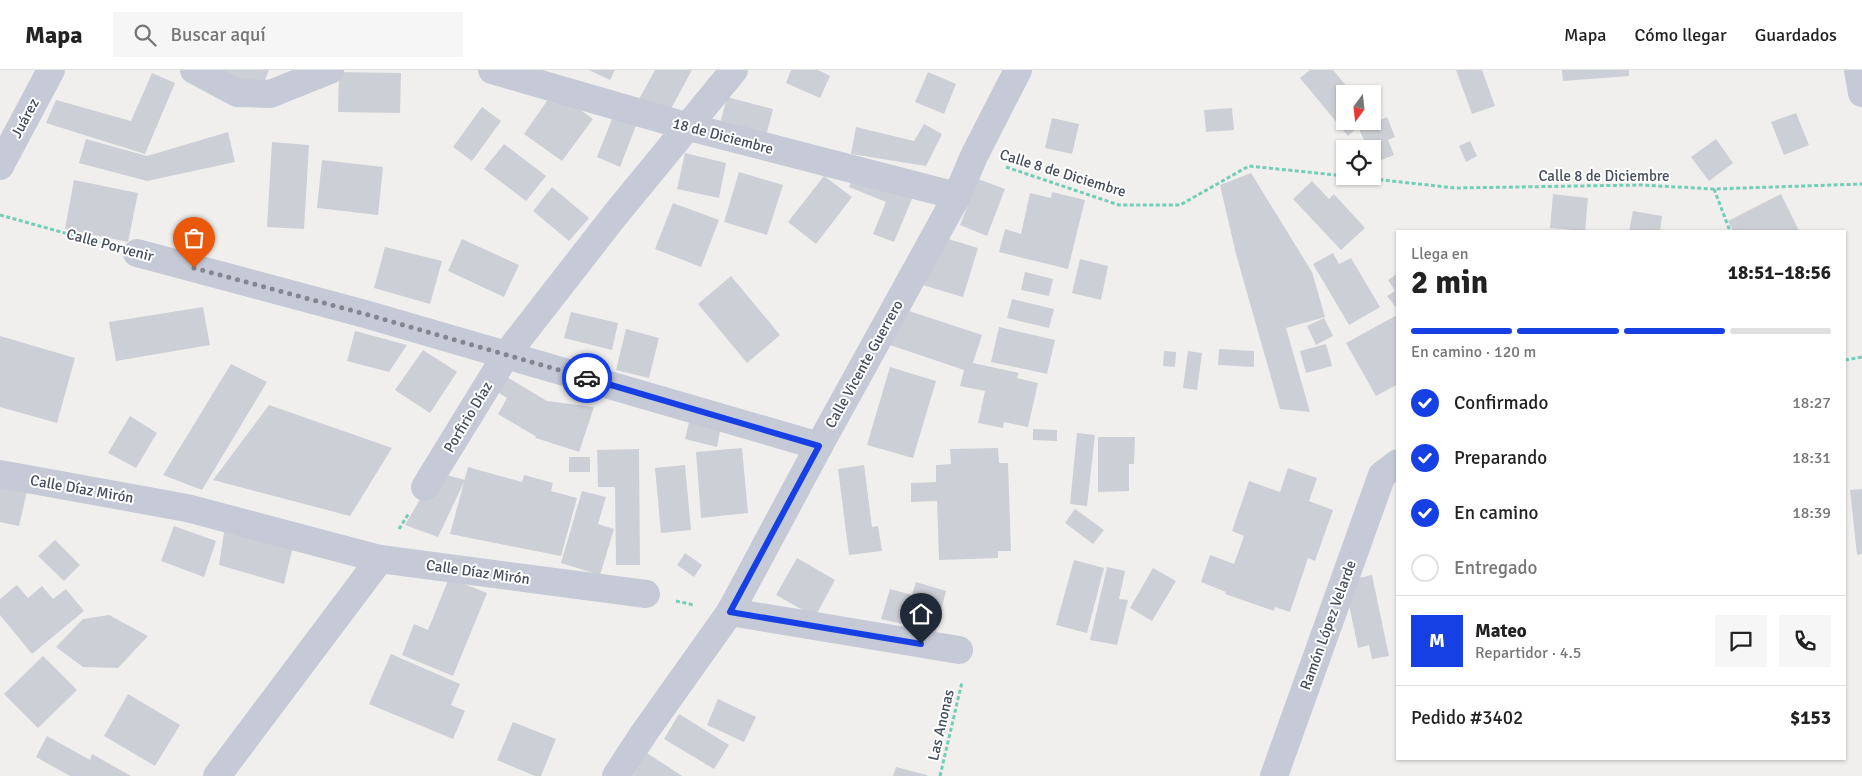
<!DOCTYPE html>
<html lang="es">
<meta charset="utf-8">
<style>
:root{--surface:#fff;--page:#f6f6f6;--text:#222;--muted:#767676;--line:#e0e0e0;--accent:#1640e4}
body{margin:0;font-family:Signika,sans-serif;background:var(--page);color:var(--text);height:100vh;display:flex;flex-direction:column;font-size:19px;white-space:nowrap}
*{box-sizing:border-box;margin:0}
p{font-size:16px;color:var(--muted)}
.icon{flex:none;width:28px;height:28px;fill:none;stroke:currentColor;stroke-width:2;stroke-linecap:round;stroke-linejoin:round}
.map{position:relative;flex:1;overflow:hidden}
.drawer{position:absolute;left:1396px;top:160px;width:450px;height:530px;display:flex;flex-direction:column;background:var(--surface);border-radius:0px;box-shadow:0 1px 4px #0004}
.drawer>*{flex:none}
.needle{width:32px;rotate:195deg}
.tools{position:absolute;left:1336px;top:15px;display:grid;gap:10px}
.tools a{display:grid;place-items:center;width:45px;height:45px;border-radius:0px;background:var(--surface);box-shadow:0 1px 4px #0004;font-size:25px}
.pin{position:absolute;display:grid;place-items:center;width:42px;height:42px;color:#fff;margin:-51px -21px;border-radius:50% 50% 50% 0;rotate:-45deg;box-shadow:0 0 5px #0007}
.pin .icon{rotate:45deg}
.courier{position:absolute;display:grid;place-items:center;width:50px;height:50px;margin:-25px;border:4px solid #1640e4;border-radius:50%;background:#fff;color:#222;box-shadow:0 1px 6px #0007}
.headline em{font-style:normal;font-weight:700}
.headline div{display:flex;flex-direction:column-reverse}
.headline{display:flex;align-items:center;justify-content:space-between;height:85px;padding:0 15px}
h1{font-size:32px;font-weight:700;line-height:38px}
.bar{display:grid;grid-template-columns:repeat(4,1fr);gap:8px 5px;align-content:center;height:60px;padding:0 15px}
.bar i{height:6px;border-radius:4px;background:var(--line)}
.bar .active{background:var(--accent)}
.bar p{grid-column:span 4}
.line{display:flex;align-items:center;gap:12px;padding:0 15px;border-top:1px solid var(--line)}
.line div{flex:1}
.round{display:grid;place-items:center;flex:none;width:52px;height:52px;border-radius:0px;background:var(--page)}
ol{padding:0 15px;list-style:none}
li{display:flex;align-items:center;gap:15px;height:55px}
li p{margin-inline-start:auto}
li .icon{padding:5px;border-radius:50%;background:var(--accent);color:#fff;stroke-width:4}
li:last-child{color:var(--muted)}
li i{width:28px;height:28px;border:2px solid var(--line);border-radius:50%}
header{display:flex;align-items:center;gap:30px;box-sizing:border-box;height:70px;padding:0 25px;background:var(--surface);border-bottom:1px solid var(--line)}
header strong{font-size:24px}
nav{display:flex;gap:28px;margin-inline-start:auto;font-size:18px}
.search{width:350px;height:45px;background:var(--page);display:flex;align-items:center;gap:12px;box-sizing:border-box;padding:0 18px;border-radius:0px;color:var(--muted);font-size:19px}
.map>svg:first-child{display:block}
.building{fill:#cdcfd6}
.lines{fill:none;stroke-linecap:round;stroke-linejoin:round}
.path{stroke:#73ceb7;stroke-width:3;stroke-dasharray:4 2.5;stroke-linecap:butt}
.minor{stroke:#c5cad6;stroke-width:28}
.done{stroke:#82868f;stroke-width:5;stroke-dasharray:0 9}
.route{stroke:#1640e4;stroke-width:6}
.labels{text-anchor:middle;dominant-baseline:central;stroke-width:4;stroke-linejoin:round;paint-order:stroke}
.street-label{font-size:15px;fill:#464d5c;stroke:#fff}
</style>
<header>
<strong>Mapa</strong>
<div class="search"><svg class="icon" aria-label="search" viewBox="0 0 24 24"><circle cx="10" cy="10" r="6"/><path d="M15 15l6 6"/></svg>Buscar aquí</div>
<nav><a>Mapa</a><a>Cómo llegar</a><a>Guardados</a></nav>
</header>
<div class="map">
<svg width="1862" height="706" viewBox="0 0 1862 706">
<rect width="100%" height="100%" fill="#f1efee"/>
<!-- building -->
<g class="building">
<polygon points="216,0 269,0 262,18"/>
<polygon points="589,0 615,0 610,10"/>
<polygon points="655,0 692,0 667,46 638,31"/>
<polygon points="791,0 818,0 830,6 820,28 786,13"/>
<polygon points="1310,0 1333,0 1353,24 1345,24 1345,51 1365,51 1348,66 1300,8"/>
<polygon points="1456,0 1482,0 1495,36 1472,44"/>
<polygon points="1562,0 1629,0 1629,6 1563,11"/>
<polygon points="339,2 401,3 400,43 338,42"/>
<polygon points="928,2 956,14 944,44 915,32"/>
<polygon points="152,3 175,13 145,84 46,53 56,30 131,51"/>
<polygon points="554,21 593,49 562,91 524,64"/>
<polygon points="727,27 773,39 765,70 719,58"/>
<polygon points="482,37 501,51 472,91 453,77"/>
<polygon points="1232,38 1234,60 1206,62 1204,40"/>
<polygon points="1796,43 1809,75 1784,85 1771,52"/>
<polygon points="614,44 637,53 620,97 597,87"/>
<polygon points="1387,47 1395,67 1388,70 1394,85 1374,93 1372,79 1368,79 1359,59"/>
<polygon points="1052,48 1079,54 1072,84 1045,78"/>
<polygon points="924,54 942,64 926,96 851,84 856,57 914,71"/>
<polygon points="228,62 235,92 147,111 79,93 86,69 147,86"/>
<polygon points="1716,69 1733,93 1709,111 1691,87"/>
<polygon points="1470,71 1477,86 1466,92 1459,76"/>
<polygon points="272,72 309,75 304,159 267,157"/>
<polygon points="504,74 546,106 526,131 484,99"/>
<polygon points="685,83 726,93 719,128 677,119"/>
<polygon points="322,90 383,97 378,145 317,138"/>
<polygon points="855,101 914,124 894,172 873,164 886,132 849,117"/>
<polygon points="739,102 783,115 767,165 724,152"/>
<polygon points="1251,103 1312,202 1325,247 1286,258 1310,342 1280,339 1236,184 1220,115"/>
<polygon points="824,106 852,127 816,174 788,152"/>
<polygon points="978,109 1005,119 987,166 960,155"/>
<polygon points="74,110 138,123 128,172 65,159"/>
<polygon points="1312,111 1329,129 1334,124 1365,158 1341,180 1293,129"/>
<polygon points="552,117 589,148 569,171 533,141"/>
<polygon points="1052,122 1085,130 1068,199 999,182 1005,159 1021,164 1030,123 1051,128"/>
<polygon points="1553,124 1588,128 1585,161 1550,158"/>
<polygon points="1781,124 1799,161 1733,161 1728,151"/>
<polygon points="673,133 719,150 701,197 655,179"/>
<polygon points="1633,141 1662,146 1660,161 1629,161"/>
<polygon points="942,167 978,178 963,227 919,214"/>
<polygon points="462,169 519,195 504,227 448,201"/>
<polygon points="385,177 442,191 430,234 374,218"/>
<polygon points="1333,183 1339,194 1351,188 1380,237 1349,255 1313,194"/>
<polygon points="1080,189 1108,196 1101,230 1072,223"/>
<polygon points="1025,202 1053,209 1049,226 1021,220"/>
<polygon points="1398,203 1398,240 1387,226 1395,221 1388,210"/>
<polygon points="731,206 780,265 747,293 698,234"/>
<polygon points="1012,229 1054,239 1049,258 1007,248"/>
<polygon points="203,237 210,275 116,291 109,252"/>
<polygon points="900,238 982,265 973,293 1019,303 1017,308 1038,313 1028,357 1004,352 1003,358 978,353 985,321 960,316 964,300 887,274"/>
<polygon points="571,242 618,253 612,280 564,268"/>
<polygon points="1397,245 1398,314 1376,326 1346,273"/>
<polygon points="1324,248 1333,266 1316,275 1307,256"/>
<polygon points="999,257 1055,270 1047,304 991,292"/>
<polygon points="626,259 659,268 649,308 616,300"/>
<polygon points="355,261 407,275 389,302 347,291"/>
<polygon points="0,266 75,288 57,353 0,337"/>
<polygon points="1326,274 1332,296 1306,303 1300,281"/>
<polygon points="1219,279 1254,281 1254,297 1218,295"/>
<polygon points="423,280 457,302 430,343 395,320"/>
<polygon points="1164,281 1176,282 1175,297 1163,296"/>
<polygon points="1188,281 1202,283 1197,320 1183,318"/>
<polygon points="231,294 267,312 202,420 163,405"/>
<polygon points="890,297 936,311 913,388 867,375"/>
<polygon points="500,303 547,331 594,337 579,382 536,368 535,366 498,344 507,328 491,318"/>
<polygon points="269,335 392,378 350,446 213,410"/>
<polygon points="130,346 157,363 136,398 108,383"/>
<polygon points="690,348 721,355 717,377 685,369"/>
<polygon points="1033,359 1057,360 1057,371 1033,370"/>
<polygon points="1077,363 1095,365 1087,436 1070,434"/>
<polygon points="1098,367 1135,367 1134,394 1129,394 1129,421 1098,422"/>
<polygon points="742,378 748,443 701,448 696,382"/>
<polygon points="998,378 999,393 1008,393 1011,481 998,481 998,488 939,490 937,431 911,432 911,413 936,412 936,395 951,394 950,379"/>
<polygon points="639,379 640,495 616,495 615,417 598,417 597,380"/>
<rect x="569" y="387" width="21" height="15"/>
<polygon points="685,395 691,460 661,463 655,398"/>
<polygon points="864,395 872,457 878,456 882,481 849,485 838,399"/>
<polygon points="468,397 522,412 524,405 553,413 551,421 577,428 561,486 450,464"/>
<polygon points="1288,398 1317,408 1309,431 1333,440 1315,491 1308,488 1290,542 1275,537 1274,541 1225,524 1226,522 1201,512 1210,485 1234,494 1244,466 1232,461 1249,411 1280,422"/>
<polygon points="436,402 465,410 438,467 405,455"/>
<polygon points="0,411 28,417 19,456 0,452"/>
<polygon points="1862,419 1862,484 1857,485 1850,420"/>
<polygon points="582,421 606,427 598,454 614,459 600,505 561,493"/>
<polygon points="1075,439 1104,460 1093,474 1065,453"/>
<polygon points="174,456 216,471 204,507 161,491"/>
<polygon points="225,456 294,472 284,514 219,495"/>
<polygon points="55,470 80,495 64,511 38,486"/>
<polygon points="685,483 702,495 694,507 677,495"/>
<polygon points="797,488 835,510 815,547 776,525"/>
<polygon points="1074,490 1104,498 1087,563 1056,555"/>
<polygon points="1107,497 1125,501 1119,529 1128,530 1117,575 1090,570"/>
<polygon points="1153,498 1176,511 1152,551 1130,538"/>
<polygon points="1372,505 1389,586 1372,589 1369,575 1358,578 1344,511"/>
<polygon points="449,508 487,523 453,606 402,585 414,554 428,560"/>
<polygon points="916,512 946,521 936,562 881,549 890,519 912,525"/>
<polygon points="17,515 28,528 42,516 53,529 66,519 84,541 32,584 0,545 0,529"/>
<polygon points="109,545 148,566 118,598 83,597 56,577 83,549"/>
<polygon points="391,584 460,614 451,635 465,641 453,669 369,634"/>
<polygon points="43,586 77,620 38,658 4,624"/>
<polygon points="128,624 180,655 155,696 104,666"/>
<polygon points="718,629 756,647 744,672 707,655"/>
<polygon points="679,644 729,675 714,699 664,669"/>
<polygon points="513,652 556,669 541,706 535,706 497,690"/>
<polygon points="47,666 90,690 92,684 131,706 70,706 36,687"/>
<polygon points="647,683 682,706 633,706"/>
<polygon points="896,697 927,705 927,706 893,706"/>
</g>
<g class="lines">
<!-- path -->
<g class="path">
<polyline points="1006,97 1119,135 1180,135 1249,96 1345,106"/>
<polyline points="1347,106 1455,118 1641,115 1714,119 1862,114"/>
<polyline points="1714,119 1730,161"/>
<polyline points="0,145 108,175"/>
<polyline points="1845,290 1862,287"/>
<polyline points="399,459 409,443"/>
<polyline points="676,531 694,535"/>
<polyline points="940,706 962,612"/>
</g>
<!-- minor -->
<g class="minor">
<polyline points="194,0 237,23 270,24 330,0"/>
<polyline points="492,0 689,57 957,126"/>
<polyline points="1858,0 1862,23"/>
<polyline points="0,96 51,0"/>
<polyline points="137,183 365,244 819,376"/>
<polyline points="0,404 187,438 380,489 646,524"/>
<polyline points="425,417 506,285 615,145 734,0"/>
<polyline points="730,542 959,580"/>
<polyline points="217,706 380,489"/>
<polyline points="616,706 644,663 730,542 819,376 957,126 974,86 1018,0"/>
<polyline points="1274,706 1382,405 1398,393"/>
</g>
</g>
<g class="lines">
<!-- done -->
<polyline class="done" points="194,198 365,244 587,308"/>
<!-- route -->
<polyline class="route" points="587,308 819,376 730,542 921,574"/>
</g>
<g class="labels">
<!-- street labels -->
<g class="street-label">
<text transform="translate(25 48) rotate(-62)">Juárez</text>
<text transform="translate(723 66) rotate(15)">18 de Diciembre</text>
<text transform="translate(1063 103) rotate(17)">Calle 8 de Diciembre</text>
<text x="1604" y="106">Calle 8 de Diciembre</text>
<text transform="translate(110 175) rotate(15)">Calle Porvenir</text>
<text transform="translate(864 294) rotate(-61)">Calle Vicente Guerrero</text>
<text transform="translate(468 347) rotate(-59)">Porfirio Díaz</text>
<text transform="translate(82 419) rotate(10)">Calle Díaz Mirón</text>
<text transform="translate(478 502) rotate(8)">Calle Díaz Mirón</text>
<text transform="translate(1328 555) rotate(-70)">Ramón López Velarde</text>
<text transform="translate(941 655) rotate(-77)">Las Anonas</text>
</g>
</g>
</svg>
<div class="tools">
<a><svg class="needle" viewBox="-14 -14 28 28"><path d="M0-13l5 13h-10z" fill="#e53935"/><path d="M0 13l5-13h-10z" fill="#767676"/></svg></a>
<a><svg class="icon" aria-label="locate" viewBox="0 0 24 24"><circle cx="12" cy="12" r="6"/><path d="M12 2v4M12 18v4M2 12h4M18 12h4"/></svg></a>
</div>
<div class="pin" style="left:194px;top:198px;background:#ea580c"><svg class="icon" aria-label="bag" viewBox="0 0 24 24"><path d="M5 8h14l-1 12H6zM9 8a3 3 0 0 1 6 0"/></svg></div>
<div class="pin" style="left:921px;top:574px;background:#1f2937"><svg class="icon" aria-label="home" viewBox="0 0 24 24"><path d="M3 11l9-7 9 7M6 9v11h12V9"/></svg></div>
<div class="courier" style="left:587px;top:308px"><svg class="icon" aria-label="car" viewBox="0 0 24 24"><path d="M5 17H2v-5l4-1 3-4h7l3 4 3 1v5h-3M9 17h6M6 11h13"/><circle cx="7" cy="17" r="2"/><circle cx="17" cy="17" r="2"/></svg></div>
<section class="drawer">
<div class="headline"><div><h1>2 min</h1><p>Llega en</p></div><em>18:51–18:56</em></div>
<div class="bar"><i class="active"></i><i class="active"></i><i class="active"></i><i></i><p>En camino · 120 m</p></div>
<ol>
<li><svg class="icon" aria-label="check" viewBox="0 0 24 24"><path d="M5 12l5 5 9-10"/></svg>Confirmado<p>18:27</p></li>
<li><svg class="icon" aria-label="check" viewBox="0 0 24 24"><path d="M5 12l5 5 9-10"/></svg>Preparando<p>18:31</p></li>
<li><svg class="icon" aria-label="check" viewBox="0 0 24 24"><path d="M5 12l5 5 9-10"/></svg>En camino<p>18:39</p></li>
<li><i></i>Entregado</li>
</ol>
<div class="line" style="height:90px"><b class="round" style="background:var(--accent);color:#fff">M</b><div><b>Mateo</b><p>Repartidor · 4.5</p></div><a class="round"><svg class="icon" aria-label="chat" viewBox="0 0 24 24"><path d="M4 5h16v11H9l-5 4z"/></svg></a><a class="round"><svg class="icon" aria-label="phone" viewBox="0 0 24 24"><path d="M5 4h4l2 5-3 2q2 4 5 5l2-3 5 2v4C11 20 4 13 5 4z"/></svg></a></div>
<div class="line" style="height:65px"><div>Pedido #3402</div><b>$153</b></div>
</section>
</div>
